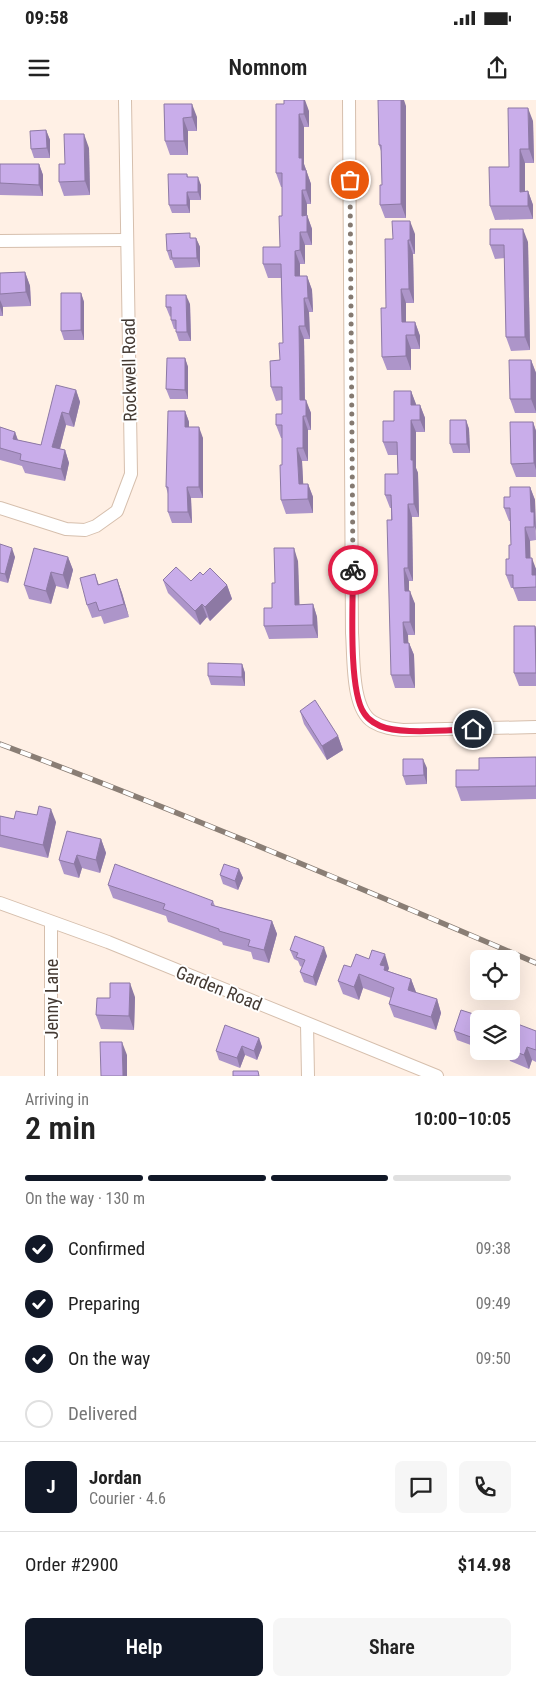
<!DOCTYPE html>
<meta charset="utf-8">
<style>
:root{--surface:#fff;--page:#f6f6f6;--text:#222;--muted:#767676;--line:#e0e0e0;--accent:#111827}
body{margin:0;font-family:"Roboto Condensed",sans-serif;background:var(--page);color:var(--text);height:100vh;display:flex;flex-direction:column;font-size:19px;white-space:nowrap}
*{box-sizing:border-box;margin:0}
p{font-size:16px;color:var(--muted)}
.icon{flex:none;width:28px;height:28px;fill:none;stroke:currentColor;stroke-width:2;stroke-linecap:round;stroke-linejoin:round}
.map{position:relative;height:976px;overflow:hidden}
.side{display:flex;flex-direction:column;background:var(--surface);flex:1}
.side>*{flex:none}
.buttons{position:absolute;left:470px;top:850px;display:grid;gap:10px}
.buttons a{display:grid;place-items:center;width:50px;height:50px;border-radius:8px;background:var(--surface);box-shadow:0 5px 20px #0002;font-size:25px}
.pin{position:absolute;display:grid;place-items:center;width:42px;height:42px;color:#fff;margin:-21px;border:2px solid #fff;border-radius:50%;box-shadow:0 1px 5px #0007}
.courier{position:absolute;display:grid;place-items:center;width:50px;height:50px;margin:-25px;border:4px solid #e11d48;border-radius:50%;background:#fff;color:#222;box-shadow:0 1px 6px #0007}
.overview em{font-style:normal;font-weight:600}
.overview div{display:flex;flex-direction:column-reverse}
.overview{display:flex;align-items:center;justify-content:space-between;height:85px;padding:0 25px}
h1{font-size:32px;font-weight:600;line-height:38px}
.bar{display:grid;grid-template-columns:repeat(4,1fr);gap:8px 5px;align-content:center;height:60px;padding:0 25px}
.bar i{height:6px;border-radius:4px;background:var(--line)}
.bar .active{background:var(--accent)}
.bar p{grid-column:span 4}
.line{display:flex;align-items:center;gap:12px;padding:0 25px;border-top:1px solid var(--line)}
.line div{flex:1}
.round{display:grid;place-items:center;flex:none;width:52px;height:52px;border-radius:8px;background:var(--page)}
ol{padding:0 25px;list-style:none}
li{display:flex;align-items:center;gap:15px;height:55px}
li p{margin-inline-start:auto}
li .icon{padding:5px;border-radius:50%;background:var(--accent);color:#fff;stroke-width:4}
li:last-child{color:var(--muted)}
li i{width:28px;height:28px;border:2px solid var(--line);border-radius:50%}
.button{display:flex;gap:10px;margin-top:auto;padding:10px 25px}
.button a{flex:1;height:58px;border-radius:8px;background:var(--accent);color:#fff;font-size:20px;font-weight:600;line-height:58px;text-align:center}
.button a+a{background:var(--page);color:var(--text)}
.status{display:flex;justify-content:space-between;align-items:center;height:35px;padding:0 25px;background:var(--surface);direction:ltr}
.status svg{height:14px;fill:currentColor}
header{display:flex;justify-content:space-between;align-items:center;height:65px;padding:0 25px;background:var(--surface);font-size:22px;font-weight:600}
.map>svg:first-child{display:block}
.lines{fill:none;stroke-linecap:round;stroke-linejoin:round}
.street-casing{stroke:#d6bfad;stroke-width:14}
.street{stroke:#fff;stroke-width:12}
.rail-casing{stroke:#8a7e75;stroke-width:5.5}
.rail{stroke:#fff;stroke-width:4;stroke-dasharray:11;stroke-linecap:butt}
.wall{fill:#ad95c9}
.shaded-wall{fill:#8d79a4}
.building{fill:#c9adea;stroke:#8d79a4}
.done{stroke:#857a71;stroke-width:5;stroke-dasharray:0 9}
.route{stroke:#e11d48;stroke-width:6}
.labels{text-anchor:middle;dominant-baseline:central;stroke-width:4;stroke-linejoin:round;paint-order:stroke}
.street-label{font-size:18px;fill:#443a33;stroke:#fff}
</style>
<div class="status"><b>09:58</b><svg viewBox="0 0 49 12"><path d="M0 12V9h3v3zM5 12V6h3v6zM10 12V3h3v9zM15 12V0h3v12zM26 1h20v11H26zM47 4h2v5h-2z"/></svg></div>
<header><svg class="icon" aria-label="menu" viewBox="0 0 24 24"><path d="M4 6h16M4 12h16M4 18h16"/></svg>Nomnom<svg class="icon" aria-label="share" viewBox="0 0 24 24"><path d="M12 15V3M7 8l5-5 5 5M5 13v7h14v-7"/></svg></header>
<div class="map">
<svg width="536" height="976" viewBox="0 0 536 976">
<rect width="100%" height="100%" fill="#fff0e5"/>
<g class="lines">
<!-- street casing -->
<g class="street-casing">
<g id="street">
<path d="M349,0L352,533C354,557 351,609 373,622C383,628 393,629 403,630L536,627"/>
<polyline points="0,141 126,140"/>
<polyline points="0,408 66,429 85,430 96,426 117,411 131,374 125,0"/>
<polyline points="0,803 108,842 437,976"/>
<polyline points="51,823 51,976"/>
<polyline points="307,924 308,976"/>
</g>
</g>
<!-- street -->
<use href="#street" class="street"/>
<!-- rail casing -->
<g class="rail-casing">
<path id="rail" d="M0,644C181,712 358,787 536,863"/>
</g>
<!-- rail -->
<use href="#rail" class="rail"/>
</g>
<!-- wall -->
<g class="wall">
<polygon points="164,4 197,17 197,31 188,31 188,55 170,55 165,41"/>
<polygon points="284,4 309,11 309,27 304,27 304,64 311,84 311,104 307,104 307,115 312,129 312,145 305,145 305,164 300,164 300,176 307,176 312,190 313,212 309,212 310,239 304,239 305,300 311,313 311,330 308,330 308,361 302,361 303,384 308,384 313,397 313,413 286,414 281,400 282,365 282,338 281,338 276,325 282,314 282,300 276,301 271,287 280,260 283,243 281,178 268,178 263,164 280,147 282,116 282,87 281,87 276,73"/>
<polygon points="406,6 406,118 385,118 380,105 382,85 381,51 379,45"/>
<polygon points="533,21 534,63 525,63 525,91 528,91 533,105 533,119 495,120 490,106"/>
<polygon points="46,30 50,40 50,58 34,58 31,49"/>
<polygon points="89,48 90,95 64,96 59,82"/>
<polygon points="0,64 39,64 43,75 43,96 0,95"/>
<polygon points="187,74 188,77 201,85 201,100 190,100 190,113 172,113 169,105"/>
<polygon points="415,134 415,154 413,154 414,203 406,203 406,222 415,222 420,236 420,249 411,249 411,270 387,270 382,257 393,139"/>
<polygon points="192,138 196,138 200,147 200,167 175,168 172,160 170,160 167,151"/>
<polygon points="528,142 530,250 511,251 506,237 505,158 495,159 490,145"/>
<polygon points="25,172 30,186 31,206 3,207 3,216 0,216 0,173"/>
<polygon points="81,193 84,202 84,240 64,240 61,231"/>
<polygon points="190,204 191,241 179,241 176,232 176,229 174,229 171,220 171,216 170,217 166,207"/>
<polygon points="185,258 188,267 188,299 170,299 166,289"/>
<polygon points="531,260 536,273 536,313 515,313 510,299"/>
<polygon points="76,290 80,302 74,327 66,325 60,349 65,350 69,363 65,381 25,373 22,366 0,360 0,327 15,332 18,340 41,345"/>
<polygon points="411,291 416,305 420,305 425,318 425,332 416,332 416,368 418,373 419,417 412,417 413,481 409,481 409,491 415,504 415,535 408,535 408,543 409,543 414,555 415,588 395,588 391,575 391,408 390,408 385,395 398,374 397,355 388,355 383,342"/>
<polygon points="185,311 189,322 189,327 203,338 203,398 191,398 192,423 172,423 168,412 168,394 166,387"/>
<polygon points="466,320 469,329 470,353 453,353 450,344"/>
<polygon points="533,322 536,331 536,377 516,377 511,364"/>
<polygon points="530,387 535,400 536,440 530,441 530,458 536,469 536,501 518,501 513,488 511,488 506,475 509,459 511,445 510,421 509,421 504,408 510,397"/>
<polygon points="0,444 15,457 8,483 0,481"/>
<polygon points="68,457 73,470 68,489 56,486 51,504 29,499 24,485"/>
<polygon points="298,461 299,505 313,504 317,517 318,538 269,539 264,526 272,508 275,483"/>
<polygon points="95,474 99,485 117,479 122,493 129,517 104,524 101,516 92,518 87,505"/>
<polygon points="203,475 227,485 232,499 210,521 207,517 200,525 168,493 163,480 191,481"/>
<polygon points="535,526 536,529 536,586 519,586 514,573"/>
<polygon points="242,564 245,573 245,586 211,585 208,576"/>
<polygon points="300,611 338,636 343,650 327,660 304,624"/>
<polygon points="536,657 536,699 461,701 456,687 479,670"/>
<polygon points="427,668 427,684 406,685 403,676"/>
<polygon points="0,716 14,719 56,722 48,758 0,747"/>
<polygon points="101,739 106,753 100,773 82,768 79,778 64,774 59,760"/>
<polygon points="239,769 243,778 238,790 223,784 220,775"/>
<polygon points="108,785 213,801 215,806 272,821 277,834 269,863 253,859 251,852 223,845 222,842 168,822 166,816 113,798"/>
<polygon points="290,850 327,856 316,886 304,882 300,872 302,867 300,866 298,861 294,859"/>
<polygon points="351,867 389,868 388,871 411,879 416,893 437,899 441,913 436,930 394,917 389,904 391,898 363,888 359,900 343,894 338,881"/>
<polygon points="135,897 134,930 101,929 96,915 110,898"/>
<polygon points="479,919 479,948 457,940 454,931"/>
<polygon points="536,931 536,962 532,960 529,969 510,961 506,951 511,951 511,932"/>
<polygon points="259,938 262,947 257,960 245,955 240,968 219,960 216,951"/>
</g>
<!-- shaded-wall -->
<g class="shaded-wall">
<polygon points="304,0 305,0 309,11 309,27 304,14"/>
<polygon points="401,0 404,0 406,6 406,118 401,104"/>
<polygon points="192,4 197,17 197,31 192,17"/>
<polygon points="528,8 533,21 534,63 529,49"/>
<polygon points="299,14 304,27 304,64 311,84 311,104 306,90 299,58"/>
<polygon points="183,18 188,31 188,55 184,41"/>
<polygon points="46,30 50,40 50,58 47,48"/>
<polygon points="84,34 89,48 90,95 85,81"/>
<polygon points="520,49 525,63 525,105 520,92"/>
<polygon points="39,64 43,75 43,96 39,85"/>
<polygon points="198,77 201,85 201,100 198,92"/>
<polygon points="302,90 307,104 307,129 302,116"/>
<polygon points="528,91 533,105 533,119 528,106"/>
<polygon points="187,92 190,100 190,113 187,105"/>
<polygon points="307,115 312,129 312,145 307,132"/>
<polygon points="410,121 415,134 415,154 410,140"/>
<polygon points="523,129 528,142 530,250 525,237"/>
<polygon points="300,132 305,145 305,164 300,150"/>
<polygon points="196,138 200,147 200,167 197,158"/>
<polygon points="408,140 413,154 414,203 409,189"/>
<polygon points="295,151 300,164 300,190 295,176"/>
<polygon points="25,172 30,186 31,206 26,192"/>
<polygon points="307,176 312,190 313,212 308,198"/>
<polygon points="401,189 406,203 406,236 402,222"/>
<polygon points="81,193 84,202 84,240 81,230"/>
<polygon points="186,195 190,204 191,241 187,232"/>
<polygon points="304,198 309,212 310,239 305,226"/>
<polygon points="0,200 3,207 3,216 0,207"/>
<polygon points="415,222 420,236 420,249 415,235"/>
<polygon points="299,226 304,239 305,313 300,300"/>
<polygon points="406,235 411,249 411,270 406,256"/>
<polygon points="185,258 188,267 188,299 185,290"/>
<polygon points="531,260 536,273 536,312 531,299"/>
<polygon points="76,290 80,302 74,327 69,314"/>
<polygon points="411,291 416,304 416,318 411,305"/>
<polygon points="306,300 311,313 311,330 306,316"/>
<polygon points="420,305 425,318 425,332 420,320"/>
<polygon points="185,311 189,322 189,338 185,327"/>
<polygon points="62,312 66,325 57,360 52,347"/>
<polygon points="303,316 308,330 308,361 303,348"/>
<polygon points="411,320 416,332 416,368 418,373 419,417 414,404 411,360"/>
<polygon points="466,320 469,329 470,353 467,344"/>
<polygon points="533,322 536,331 536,370 534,363"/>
<polygon points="199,327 203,338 203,398 199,387"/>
<polygon points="15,332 19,344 13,339"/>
<polygon points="297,348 302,361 304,398 299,384"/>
<polygon points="65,350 69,363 65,381 61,369"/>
<polygon points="308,384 313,397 313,413 308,399"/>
<polygon points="187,387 191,398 192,423 188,412"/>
<polygon points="530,387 535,400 536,431 531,412"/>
<polygon points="408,404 412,417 413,481 408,468"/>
<polygon points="525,427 530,441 531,471 526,458"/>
<polygon points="12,448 15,457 8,483 5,474"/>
<polygon points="294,448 298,461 300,517 295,505"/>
<polygon points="68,457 73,470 68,489 63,475"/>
<polygon points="532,458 536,469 536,486 532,475"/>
<polygon points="404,468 409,481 409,504 405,491"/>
<polygon points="51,472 56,486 51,504 46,491"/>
<polygon points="117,479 122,493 129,517 124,504"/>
<polygon points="227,485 232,499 210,521 205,507"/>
<polygon points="410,491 415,504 415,535 410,522"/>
<polygon points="202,504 207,517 200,525 195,511"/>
<polygon points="313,504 317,517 318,538 313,525"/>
<polygon points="403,522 408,535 409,556 404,543"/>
<polygon points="535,526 536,529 536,573"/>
<polygon points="409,543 414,555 415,588 410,575"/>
<polygon points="242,564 245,573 245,586 242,577"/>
<polygon points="338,636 343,650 327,660 322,646"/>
<polygon points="423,659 427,668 427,684 424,675"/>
<polygon points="51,709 56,722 48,758 43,745"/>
<polygon points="101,739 106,753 100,773 96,760"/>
<polygon points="77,755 82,768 79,778 74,764"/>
<polygon points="239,769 243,778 238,790 235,781"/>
<polygon points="272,821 277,834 269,863 264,850"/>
<polygon points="324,847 327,856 316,886 313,877"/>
<polygon points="385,854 389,868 387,873 390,880 380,865"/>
<polygon points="359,874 363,888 359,900 354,887"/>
<polygon points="411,879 416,892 413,904 408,890"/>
<polygon points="130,883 135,897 134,930 129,916"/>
<polygon points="437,899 441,913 436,930 431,917"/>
<polygon points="259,938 262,947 257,960 254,951"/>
<polygon points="122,942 127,955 127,976 123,976"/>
<polygon points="242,946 245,955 240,968 237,958"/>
<polygon points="527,947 532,960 529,969 524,955"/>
</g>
<!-- building -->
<g class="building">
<polygon points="284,0 304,0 304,14 299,14 299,58 302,58 302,70 306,70 306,90 302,90 302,116 307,115 307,132 300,132 300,150 295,151 295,176 307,176 308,198 304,198 305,226 299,226 300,300 306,300 306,316 303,316 303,348 297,348 299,384 308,384 308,399 281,400 280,365 282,365 282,325 276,325 276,314 282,314 282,287 271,287 270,261 280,260 279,243 283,243 281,164 263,164 263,147 280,147 279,116 282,116 282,73 276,73 276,4 284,4"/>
<polygon points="378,0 401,0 401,104 380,105 380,85 382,85 381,45 379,45"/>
<polygon points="164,4 192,4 192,17 183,18 184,41 165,41"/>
<polygon points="508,8 528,8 529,49 520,49 520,92 528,91 528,106 490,106 489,67 509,67"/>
<polygon points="46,30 47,48 31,49 30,31"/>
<polygon points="64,34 84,34 85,81 59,82 59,64 65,64"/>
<polygon points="0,64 39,64 39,85 0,83"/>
<polygon points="168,74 187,74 187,77 198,77 198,92 187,92 187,105 169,105"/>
<polygon points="392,121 410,121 410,140 408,140 409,189 401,189 402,222 415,222 415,235 406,235 406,256 382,257 381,208 386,208 385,139 393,139"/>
<polygon points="490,129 523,129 525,237 506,237 504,145 490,145"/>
<polygon points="190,133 190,138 196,138 197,158 172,158 171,150 167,151 166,134"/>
<polygon points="25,172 26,192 0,194 0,173"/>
<polygon points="61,193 81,193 81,230 61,231"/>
<polygon points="166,195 186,195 187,232 176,232 176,220 171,220 171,207 166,207"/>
<polygon points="167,258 185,258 185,290 166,289"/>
<polygon points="509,260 531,260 531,299 510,299"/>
<polygon points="56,285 76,290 69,314 62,312 52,347 65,350 61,369 20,360 21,354 0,348 0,327 15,332 13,339 41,345"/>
<polygon points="394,291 411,291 411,305 420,305 420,320 411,320 411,360 413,360 414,404 408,404 408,468 404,468 405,491 410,491 410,522 403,522 404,543 409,543 410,575 391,575 387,420 392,420 391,395 385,395 385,374 398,374 397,342 383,342 383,321 394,321"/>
<polygon points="168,311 185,311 185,327 199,327 199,387 187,387 188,412 168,412 168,387 166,387"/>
<polygon points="450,320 466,320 467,344 450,344"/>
<polygon points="510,322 533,322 534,363 511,364"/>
<polygon points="510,387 530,387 531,412 534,412 534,427 525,427 526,458 532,458 532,475 536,475 536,487 513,488 513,475 506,475 506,459 509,459 509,445 511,445 510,408 504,408 504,397 510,397"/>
<polygon points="0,444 12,448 5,474 0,473"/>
<polygon points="34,448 68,457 63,475 51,472 46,491 24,485"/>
<polygon points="274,448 294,448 295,505 313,504 313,525 264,526 264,508 272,508 272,483 275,483"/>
<polygon points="176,467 191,481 200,472 203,475 210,468 227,485 205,507 202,504 195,511 163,480"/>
<polygon points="95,474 98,485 117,479 124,504 99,511 96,502 87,505 80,478"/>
<polygon points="514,526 535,526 536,573 514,573"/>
<polygon points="208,563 242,564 242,577 208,576"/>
<polygon points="315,600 338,636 322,646 300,611"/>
<polygon points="536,657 536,686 456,687 456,670 479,670 479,658"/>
<polygon points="403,659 423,659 424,675 403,676"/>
<polygon points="39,706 51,709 43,745 0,735 0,716 14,719 16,711 37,715"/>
<polygon points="67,731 101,739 96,760 77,755 74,764 59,760"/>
<polygon points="115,764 213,801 211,805 272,821 264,850 248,846 250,840 219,831 219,829 163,809 165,804 108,785"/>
<polygon points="224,764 239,769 235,781 220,775"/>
<polygon points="295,836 324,847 313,877 300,872 305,860 296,857 298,853 290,850"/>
<polygon points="372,850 385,854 380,865 385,866 384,870 411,879 408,890 437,899 431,917 389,904 394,888 359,874 354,887 338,881 344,865 351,867 356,854 369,859"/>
<polygon points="110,883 130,883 129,916 96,915 97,898 110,898"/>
<polygon points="461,910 483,917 483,919 479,919 479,940 454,931"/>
<polygon points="515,923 536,931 536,950 527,947 524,955 511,950 511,932"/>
<polygon points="225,925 259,938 254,951 242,946 237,958 216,951"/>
<polygon points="100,942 122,942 123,976 101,976"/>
<polygon points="233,971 258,971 259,976 233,976"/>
</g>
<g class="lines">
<!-- done -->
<polyline class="done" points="350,80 353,470"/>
<!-- route -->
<path class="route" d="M353,470C353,500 348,590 364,613C368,620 378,626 386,628C408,634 449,630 473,629"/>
</g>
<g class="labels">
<!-- street labels -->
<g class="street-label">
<text transform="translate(129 270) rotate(-91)">Rockwell Road</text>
<text transform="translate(219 888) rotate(22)">Garden Road</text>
<text transform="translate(51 899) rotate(-90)">Jenny Lane</text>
</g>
</g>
</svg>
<div class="buttons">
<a><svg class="icon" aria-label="locate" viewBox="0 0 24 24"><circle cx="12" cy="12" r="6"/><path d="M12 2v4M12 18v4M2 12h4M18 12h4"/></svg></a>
<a><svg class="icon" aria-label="layers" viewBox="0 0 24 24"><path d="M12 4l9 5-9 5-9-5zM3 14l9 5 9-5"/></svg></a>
</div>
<div class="pin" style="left:350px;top:80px;background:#ea580c"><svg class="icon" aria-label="bag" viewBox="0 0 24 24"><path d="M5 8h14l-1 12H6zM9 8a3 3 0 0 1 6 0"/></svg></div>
<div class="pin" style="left:473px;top:629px;background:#1f2937"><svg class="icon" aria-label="home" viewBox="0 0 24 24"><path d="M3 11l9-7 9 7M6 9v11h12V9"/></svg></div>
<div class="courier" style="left:353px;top:470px"><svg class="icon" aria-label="bike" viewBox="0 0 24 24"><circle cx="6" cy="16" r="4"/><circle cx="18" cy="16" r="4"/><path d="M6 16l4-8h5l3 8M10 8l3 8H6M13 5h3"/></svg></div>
</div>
<section class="side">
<div class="overview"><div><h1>2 min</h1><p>Arriving in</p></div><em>10:00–10:05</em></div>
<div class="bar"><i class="active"></i><i class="active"></i><i class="active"></i><i></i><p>On the way · 130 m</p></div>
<ol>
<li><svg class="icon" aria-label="check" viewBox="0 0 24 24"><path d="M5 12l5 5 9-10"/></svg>Confirmed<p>09:38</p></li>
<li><svg class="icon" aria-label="check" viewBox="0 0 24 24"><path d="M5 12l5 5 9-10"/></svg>Preparing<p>09:49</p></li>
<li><svg class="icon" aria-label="check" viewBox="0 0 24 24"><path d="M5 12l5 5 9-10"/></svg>On the way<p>09:50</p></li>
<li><i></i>Delivered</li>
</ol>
<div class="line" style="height:90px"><b class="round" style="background:var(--accent);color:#fff">J</b><div><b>Jordan</b><p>Courier · 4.6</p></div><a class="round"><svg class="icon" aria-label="chat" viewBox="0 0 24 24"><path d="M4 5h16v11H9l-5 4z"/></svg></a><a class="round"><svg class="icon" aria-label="phone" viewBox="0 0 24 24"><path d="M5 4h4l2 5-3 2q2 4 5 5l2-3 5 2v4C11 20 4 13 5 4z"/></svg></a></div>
<div class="line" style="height:65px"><div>Order #2900</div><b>$14.98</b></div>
<div class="button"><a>Help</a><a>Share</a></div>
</section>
